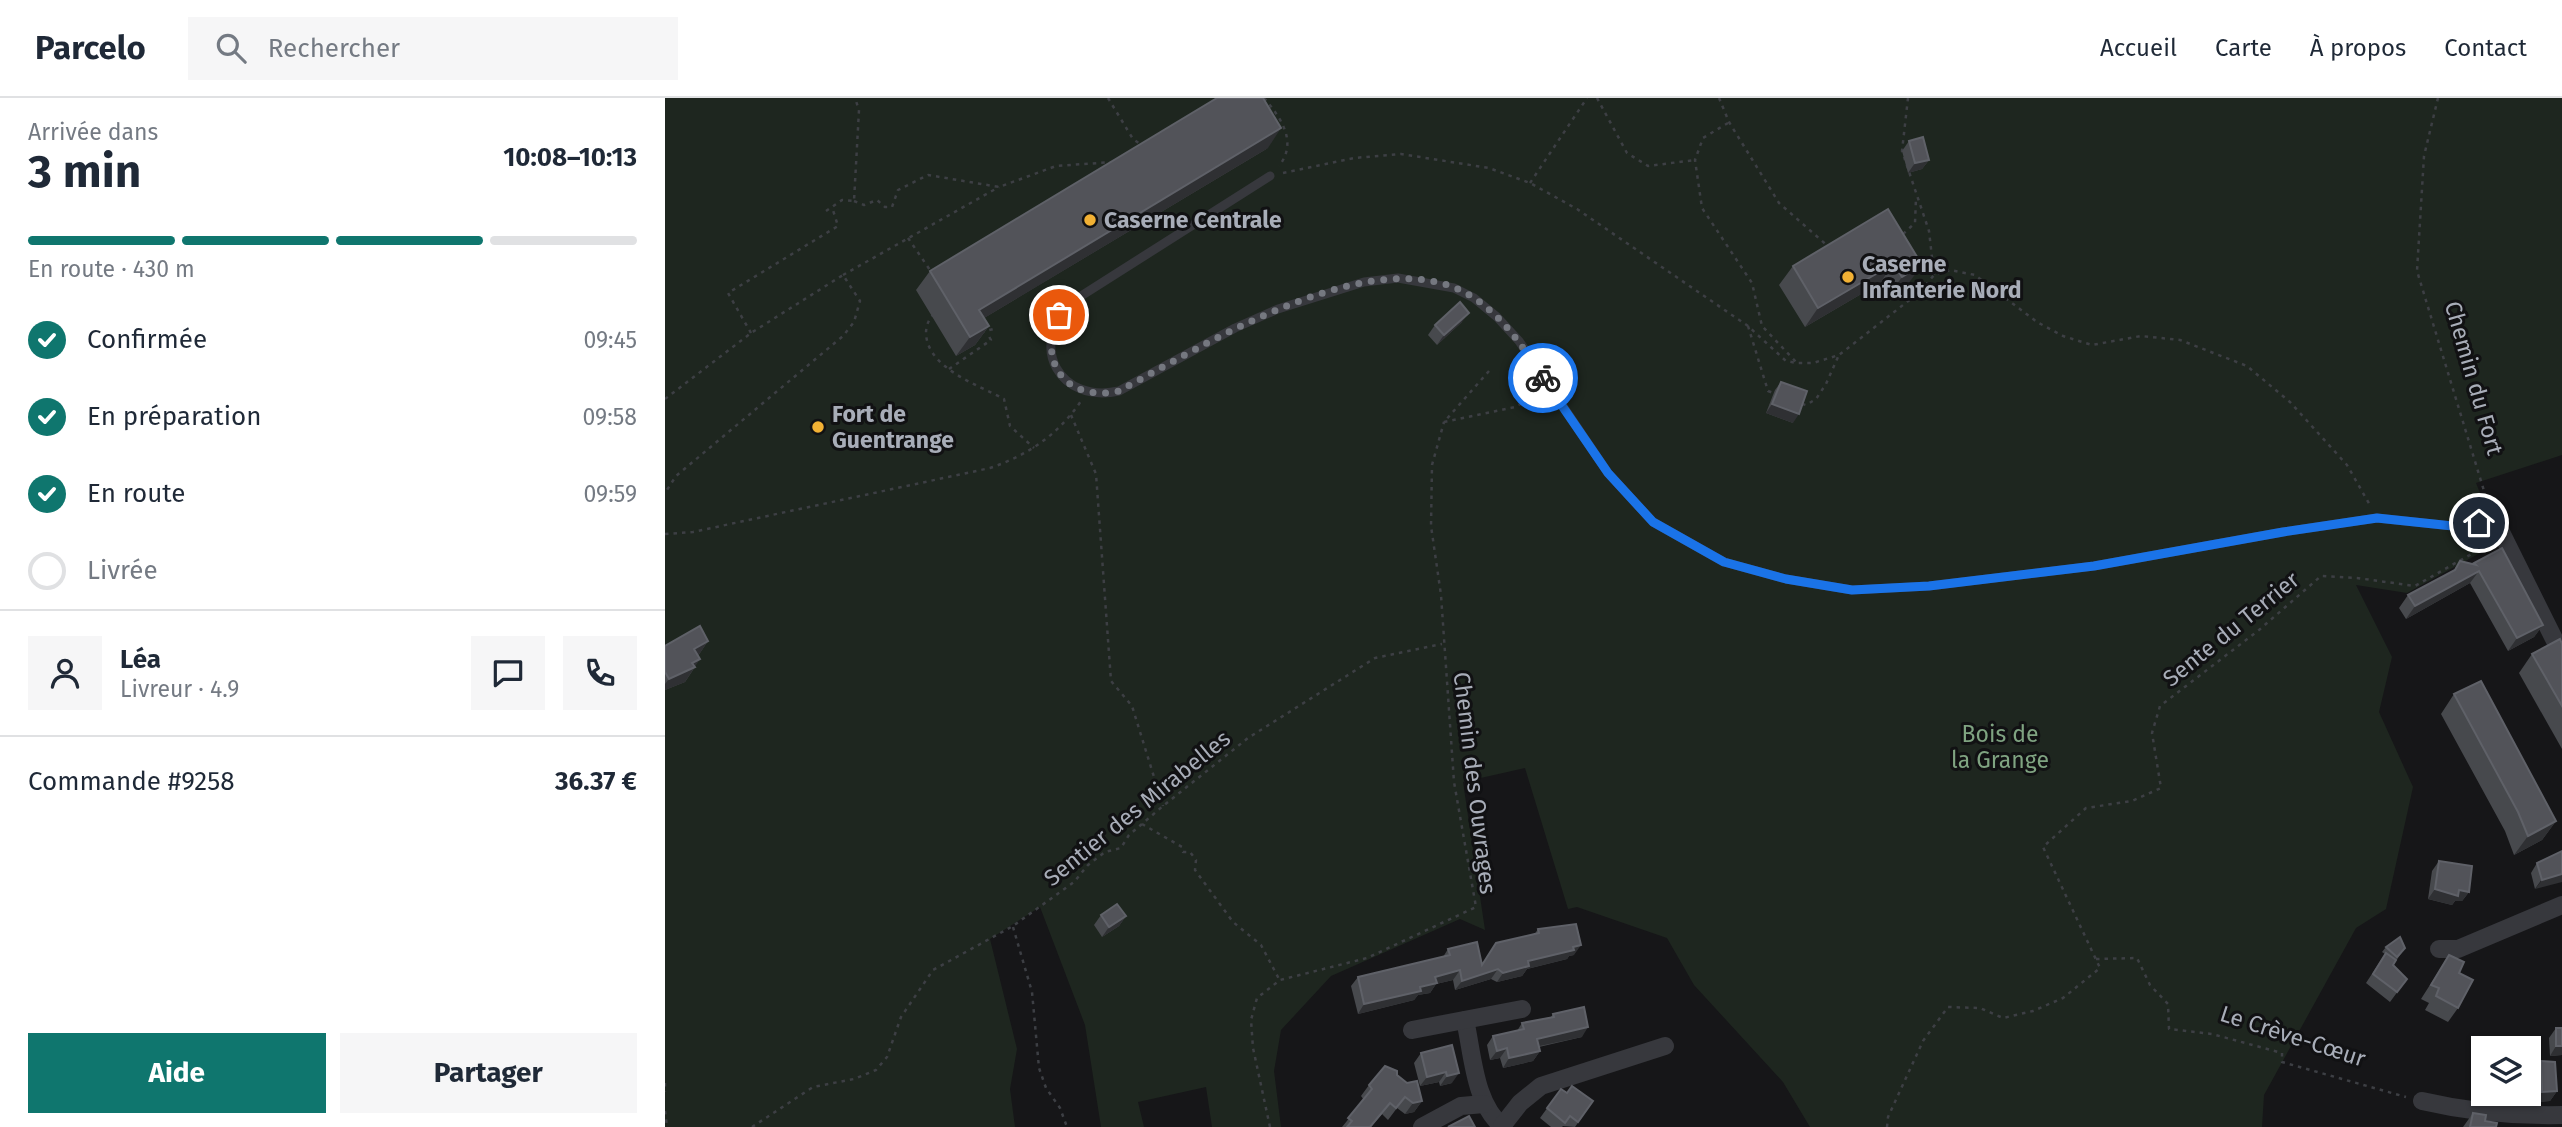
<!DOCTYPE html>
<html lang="fr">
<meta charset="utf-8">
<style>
:root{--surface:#fff;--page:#f6f6f7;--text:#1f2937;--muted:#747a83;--line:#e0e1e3;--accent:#0f766e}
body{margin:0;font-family:"Fira Sans",sans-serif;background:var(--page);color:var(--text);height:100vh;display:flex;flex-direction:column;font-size:26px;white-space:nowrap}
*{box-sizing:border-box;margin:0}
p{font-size:23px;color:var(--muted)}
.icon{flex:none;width:38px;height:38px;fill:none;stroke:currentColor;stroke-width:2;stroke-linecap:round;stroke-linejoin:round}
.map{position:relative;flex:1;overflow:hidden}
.details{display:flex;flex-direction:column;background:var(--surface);width:665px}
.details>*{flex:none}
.tools{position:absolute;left:1806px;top:938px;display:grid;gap:14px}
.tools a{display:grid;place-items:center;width:70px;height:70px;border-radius:0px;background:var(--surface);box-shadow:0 2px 5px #0004;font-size:35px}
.pin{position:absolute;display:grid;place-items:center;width:60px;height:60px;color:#fff;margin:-30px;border:4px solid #fff;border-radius:50%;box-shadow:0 2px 7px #0007}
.courier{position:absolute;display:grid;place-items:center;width:70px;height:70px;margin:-35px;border:5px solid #1a73e8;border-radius:50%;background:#fff;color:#222;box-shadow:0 2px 9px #0007}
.overview em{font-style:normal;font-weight:700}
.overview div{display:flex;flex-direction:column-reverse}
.overview{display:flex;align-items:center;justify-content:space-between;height:119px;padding:0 28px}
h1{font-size:46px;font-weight:700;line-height:52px}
.bar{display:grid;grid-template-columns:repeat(4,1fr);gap:10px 7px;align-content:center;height:84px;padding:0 28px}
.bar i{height:9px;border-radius:5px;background:var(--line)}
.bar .on{background:var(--accent)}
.bar p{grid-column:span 4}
.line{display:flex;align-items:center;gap:18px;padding:0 28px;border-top:2px solid var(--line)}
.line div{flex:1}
.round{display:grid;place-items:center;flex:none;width:74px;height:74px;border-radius:0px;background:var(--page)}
ol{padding:0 28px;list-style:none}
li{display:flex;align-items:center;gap:21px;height:77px}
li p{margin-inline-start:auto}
li .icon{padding:7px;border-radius:50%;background:var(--accent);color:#fff;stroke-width:4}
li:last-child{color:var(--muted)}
li i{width:38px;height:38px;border:4px solid var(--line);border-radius:50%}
.action{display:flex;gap:14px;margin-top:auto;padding:14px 28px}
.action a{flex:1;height:80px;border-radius:0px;background:var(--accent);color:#fff;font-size:28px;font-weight:700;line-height:80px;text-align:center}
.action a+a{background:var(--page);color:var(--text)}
header{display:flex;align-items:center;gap:42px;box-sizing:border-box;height:98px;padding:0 35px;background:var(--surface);border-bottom:2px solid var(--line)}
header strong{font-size:33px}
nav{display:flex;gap:38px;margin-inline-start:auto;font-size:24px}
.search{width:490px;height:63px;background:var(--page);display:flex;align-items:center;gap:18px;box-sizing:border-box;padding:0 24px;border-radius:0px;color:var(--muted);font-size:26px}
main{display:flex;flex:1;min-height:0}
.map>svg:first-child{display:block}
.green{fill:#1e261f}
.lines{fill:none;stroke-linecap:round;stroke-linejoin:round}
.path{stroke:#3d3f44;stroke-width:2.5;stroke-dasharray:3.5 5;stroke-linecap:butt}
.service{stroke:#37383d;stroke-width:9}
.minor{stroke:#37383d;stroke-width:18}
.wall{fill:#47494d}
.shaded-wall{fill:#2f3033}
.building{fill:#525359;stroke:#5f6168;stroke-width:2}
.done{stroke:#757880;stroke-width:7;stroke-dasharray:0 12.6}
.route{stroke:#1a73e8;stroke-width:9}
.poi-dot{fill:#f2b134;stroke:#111113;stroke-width:2.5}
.labels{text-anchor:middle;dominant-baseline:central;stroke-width:6;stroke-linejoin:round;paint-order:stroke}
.poi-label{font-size:23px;font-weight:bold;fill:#a8adb8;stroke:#111113;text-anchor:start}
.street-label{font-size:23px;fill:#a8adb8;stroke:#111113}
.park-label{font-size:23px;fill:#7fa381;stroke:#111113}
</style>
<header>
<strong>Parcelo</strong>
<div class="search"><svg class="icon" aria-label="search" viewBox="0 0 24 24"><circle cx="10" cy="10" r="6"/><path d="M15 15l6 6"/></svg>Rechercher</div>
<nav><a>Accueil</a><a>Carte</a><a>À propos</a><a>Contact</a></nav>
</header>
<main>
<section class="details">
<div class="overview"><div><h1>3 min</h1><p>Arrivée dans</p></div><em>10:08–10:13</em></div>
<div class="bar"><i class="on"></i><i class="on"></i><i class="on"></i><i></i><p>En route · 430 m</p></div>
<ol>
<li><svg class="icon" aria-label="check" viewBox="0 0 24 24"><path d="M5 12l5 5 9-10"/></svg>Confirmée<p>09:45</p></li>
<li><svg class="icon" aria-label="check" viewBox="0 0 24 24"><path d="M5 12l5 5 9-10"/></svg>En préparation<p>09:58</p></li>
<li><svg class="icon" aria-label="check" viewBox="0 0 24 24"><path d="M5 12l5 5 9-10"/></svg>En route<p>09:59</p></li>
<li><i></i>Livrée</li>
</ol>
<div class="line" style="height:126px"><a class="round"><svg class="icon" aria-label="person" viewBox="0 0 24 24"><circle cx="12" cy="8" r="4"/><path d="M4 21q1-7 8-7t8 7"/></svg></a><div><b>Léa</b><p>Livreur · 4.9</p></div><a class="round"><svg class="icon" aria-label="chat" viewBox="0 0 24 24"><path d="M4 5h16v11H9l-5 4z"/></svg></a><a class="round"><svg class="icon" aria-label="phone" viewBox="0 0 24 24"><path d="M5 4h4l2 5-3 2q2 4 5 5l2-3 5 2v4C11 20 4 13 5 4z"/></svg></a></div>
<div class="line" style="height:91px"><div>Commande #9258</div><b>36.37 €</b></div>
<div class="action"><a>Aide</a><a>Partager</a></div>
</section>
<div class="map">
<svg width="1897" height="1029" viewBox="0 0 1897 1029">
<rect width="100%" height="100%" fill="#161618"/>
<!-- green -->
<polygon class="green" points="0,0 1897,0 1897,357 1811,385 1835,444 1742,495 1691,487 1727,559 1714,614 1748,689 1721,811 1691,830 1599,997 1597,1029 1145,1029 1118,984 1029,887 1002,840 912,809 903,811 860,670 798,684 820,832 795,821 666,878 616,932 609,973 616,1029 547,1029 541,989 473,1004 479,1029 436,1029 420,927 375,809 325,841 352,951 345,991 350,1029 0,1029"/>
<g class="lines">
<!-- path -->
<g class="path">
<polyline points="443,0 468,41 478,48"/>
<path d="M599,0C616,20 633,44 614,68"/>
<polyline points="932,0 962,55 983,68 1030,62"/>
<polyline points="1054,0 1064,24 1114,105 1165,150"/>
<polyline points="1243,0 1237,53 1264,133 1269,177"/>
<polyline points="1773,0 1759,58 1752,173 1823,406"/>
<polyline points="1063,25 1038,40 1030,62 1037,110 1087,185 1097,228 1132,265"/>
<polyline points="618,75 689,60 736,56 824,70 865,85 912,111 1083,228 1121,263 1132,265 1148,265 1174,257 1256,193 1269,177 1285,172 1310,177 1372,224 1398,238 1427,247 1476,238 1515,242 1582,268 1625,304 1682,367 1706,409"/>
<polyline points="865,85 922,0"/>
<polyline points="189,103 199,107 212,102 220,109 227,109 233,92 263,77 334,89 391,68 448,64"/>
<polyline points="161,113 177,102 189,103 194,12 190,0"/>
<polyline points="1238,136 1250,125 1251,100"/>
<polyline points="243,140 267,175"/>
<polyline points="178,177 334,89"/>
<path d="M269,216C264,220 261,228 261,235C262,270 313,287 339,301L345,328L369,350"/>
<polyline points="1083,228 1103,293 1111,296"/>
<polyline points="316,234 329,231"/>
<polyline points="86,235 63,195 173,128 167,109"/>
<polyline points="284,271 326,242 322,235"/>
<polyline points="824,273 779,324 850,309 875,296"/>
<polyline points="0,301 86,235 178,177 195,203 189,224 178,238 11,378 0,395"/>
<polyline points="1137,306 1141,307 1151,301 1161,286 1173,259"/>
<polyline points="406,317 431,376 446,583 467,608 498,708"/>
<path d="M0,436L28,434L325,370C363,357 393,337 416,303"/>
<polyline points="477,726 517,749 518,754 525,754 531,762 530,772 568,824 596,847 614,881"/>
<polyline points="348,829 367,894 374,970 381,990 395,1010 402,1029"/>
<polyline points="1431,861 1472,860 1485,887 1503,906 1504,931 1547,936 1617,955 1617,964 1741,999"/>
<polyline points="0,985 0,994"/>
<polyline points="0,1013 2,1029"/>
<polyline points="87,1029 148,989 189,981 211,972 222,959 236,919 268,872 348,828 409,784 423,767 440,754 456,750 464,737 498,708 583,640 710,560 777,546"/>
<polyline points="605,1029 588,950 586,922 592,900 615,882 702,860 811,809 789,684 776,497 766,428 767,367 779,324"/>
<polyline points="1222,1029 1223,1019 1258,943 1283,909 1315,910 1338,920 1368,913 1398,900 1435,870 1378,749 1421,710 1467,703 1496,690 1487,635 1495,608 1594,532 1656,478 1692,480 1750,488 1817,450 1824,450"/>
</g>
<!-- service -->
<path class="service" d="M605,78L405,205C363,249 395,306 454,293L570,230L613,211L699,184L733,180L789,190L809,200L832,219L854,243L943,375L988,424L1059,464L1121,481L1187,492L1264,488L1429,468L1618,434L1712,420L1797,429L1830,422"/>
<!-- minor -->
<g class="minor">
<polyline points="1830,422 1897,557"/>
<polyline points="1774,851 1793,851 1897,807"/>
<path d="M800,922C808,957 809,1005 838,1029"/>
<polyline points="747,932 857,911"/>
<path d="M1757,1003C1804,1014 1849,1018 1897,1017"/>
<polyline points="837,1028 855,1005 876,988 1000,948"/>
<polyline points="757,1029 796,1008 819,1006"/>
</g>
</g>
<!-- wall -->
<g class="wall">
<polygon points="1244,43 1264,62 1257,71 1243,75 1237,53"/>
<polygon points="603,50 319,220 324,228 310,247 291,258 251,192 265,173"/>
<polygon points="1223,111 1243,186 1223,198 1215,185 1140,229 1114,187 1128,168"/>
<polygon points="797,224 772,247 763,237 770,227"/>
<polygon points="1116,284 1128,325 1101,315 1110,292"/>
<polygon points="1795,463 1808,466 1809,465 1878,527 1869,539 1843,553 1805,485 1741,521 1734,510 1743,497 1789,472"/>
<polygon points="43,543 33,558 35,561 29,568 30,569 20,584 0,592 0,548"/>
<polygon points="1897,546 1897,651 1854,575 1867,556"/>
<polygon points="1789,596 1891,723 1877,742 1849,757 1840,733 1776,616"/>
<polygon points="1897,753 1870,791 1866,775 1872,765"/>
<polygon points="1774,763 1804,794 1797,803 1790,803 1787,807 1763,801 1767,773"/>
<polygon points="436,817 461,818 454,828 437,839 429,827"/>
<polygon points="873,831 909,857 904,858 902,861 862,871 857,878 832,884 826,881 790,892 788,882 771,886 765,895 753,897 749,902 693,916 686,888 693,879 778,859 783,851 817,866 869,837"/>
<polygon points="1721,849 1740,850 1728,867 1742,881 1725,904 1701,885 1720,856 1717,854"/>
<polygon points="1784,857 1794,875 1793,910 1783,924 1760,912 1764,905 1756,901"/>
<polygon points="888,916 917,939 874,949 875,953 868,963 838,970 835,960 825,962 822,947 828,938 852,933 857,925 886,919"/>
<polygon points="1891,930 1897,930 1897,957 1885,958 1884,940"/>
<polygon points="787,947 787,985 775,988 774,984 755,988 749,965 756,955"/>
<polygon points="1876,963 1892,993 1885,1003 1870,1004 1869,973"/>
<polygon points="732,977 757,1003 749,1014 740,1016 732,1010 723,1022 717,1016 706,1029 677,1029 699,1002 696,998 704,987"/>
<polygon points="896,991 902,995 928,1003 910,1029 898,1028 897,1029 886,1029 875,1020"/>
<polygon points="1808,1015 1820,1023 1831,1029 1798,1029"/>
</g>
<!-- shaded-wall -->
<g class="shaded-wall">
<polygon points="616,30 603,50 301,231 314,212"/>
<polygon points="1264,62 1257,71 1243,75 1250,65"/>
<polygon points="1228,166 1215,185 1140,229 1153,210"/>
<polygon points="1257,167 1243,186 1223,198 1237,179"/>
<polygon points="804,215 797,224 772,247 779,237"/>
<polygon points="324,228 310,247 291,258 305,239"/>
<polygon points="1107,306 1134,316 1128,325 1101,315"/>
<polygon points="1814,473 1805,485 1741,521 1750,508"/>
<polygon points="1878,527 1869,539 1843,553 1852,540"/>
<polygon points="43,543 33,558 29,551"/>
<polygon points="35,561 20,584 0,592 0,586 4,581"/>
<polygon points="1891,723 1877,742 1849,757 1863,738"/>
<polygon points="1897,776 1897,784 1870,791 1877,782"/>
<polygon points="1770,791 1794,792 1804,794 1797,803 1790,803 1787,807 1763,801"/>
<polygon points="461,818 454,828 437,839 444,829"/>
<polygon points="916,847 909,857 904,858 902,861 862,871 857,878 832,884 838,875 863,863"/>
<polygon points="833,871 826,881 790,892 797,883"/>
<polygon points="795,872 788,882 771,886 765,895 753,897 749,902 693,916 699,906 755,889 770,879"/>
<polygon points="923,929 917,939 865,950 872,941"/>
<polygon points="1891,948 1897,948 1897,957 1885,958"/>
<polygon points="842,950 835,960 825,962 832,953"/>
<polygon points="875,953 868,963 838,970 844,960"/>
<polygon points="781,974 774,984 755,988 762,979"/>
<polygon points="794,975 787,985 775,988 782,978"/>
<polygon points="1892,993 1885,1003 1870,1004 1877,994"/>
<polygon points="757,1003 749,1014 740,1016 748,1005"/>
</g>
<!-- building -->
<g class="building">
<polygon points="552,0 598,0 616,30 314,212 324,228 305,239 265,173"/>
<polygon points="1258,39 1264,62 1250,65 1244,43"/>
<polygon points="1223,111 1257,167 1237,179 1228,166 1153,210 1128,168"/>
<polygon points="795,204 804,215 779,237 770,227"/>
<polygon points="1116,284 1142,293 1134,316 1107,306"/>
<polygon points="1837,450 1878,527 1852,540 1814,473 1750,508 1743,497 1790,472 1795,463 1811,467 1809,465"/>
<polygon points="35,528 43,543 29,551 35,561 27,565 30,569 4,581 0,574 0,548"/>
<polygon points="1895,541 1897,546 1897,608 1867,556"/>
<polygon points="1816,583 1891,723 1863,738 1853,714 1789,596"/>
<polygon points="1897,753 1897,776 1877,782 1872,765"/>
<polygon points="1774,763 1807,768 1804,794 1794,792 1793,798 1770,791"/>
<polygon points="452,806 461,818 444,829 436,817"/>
<polygon points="911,826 916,847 908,849 909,852 863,863 864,868 838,875 833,871 797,883 795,872 770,879 772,885 755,889 756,893 699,906 693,879 785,857 783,851 812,844 817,867 831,845 874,835 873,831"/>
<polygon points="1735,839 1740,850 1732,859 1721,849"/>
<polygon points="1721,855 1731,862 1728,867 1742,881 1732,894 1708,876"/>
<polygon points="1784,857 1799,864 1794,875 1808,882 1793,910 1771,898 1774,890 1766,887"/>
<polygon points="919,909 923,929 872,941 875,953 844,960 842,950 832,953 828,938 859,931 857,925 889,919 888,916"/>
<rect x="1891" y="930" width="6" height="18"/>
<polygon points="787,947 794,975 782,978 781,974 762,979 756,955"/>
<polygon points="1876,963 1890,964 1892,993 1877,994"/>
<polygon points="720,968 732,973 732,977 742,985 752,983 757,1003 748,1005 740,999 731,1010 725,1005 705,1029 682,1029 687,1023 683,1020 707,991 704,987"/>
<polygon points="907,988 928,1003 913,1024 905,1018 900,1025 882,1010 896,991 902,995"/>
<polygon points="1808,1015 1821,1017 1820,1023 1832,1025 1831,1029 1805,1029"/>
<polygon points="804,1018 810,1029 783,1029"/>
</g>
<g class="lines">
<!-- done -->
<path class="done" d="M394,217C371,265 403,305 454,293C540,247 715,136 809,200C839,220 859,250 878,280"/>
<!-- route -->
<polyline class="route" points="878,280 943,375 988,424 1059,464 1121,481 1187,492 1264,488 1429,468 1618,434 1712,420 1797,429 1814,425"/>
</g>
<!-- markers -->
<g class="poi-dot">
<circle cx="425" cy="122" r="7"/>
<circle cx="1183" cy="179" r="7"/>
<circle cx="153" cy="329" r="7"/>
</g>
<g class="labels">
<!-- poi labels -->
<g class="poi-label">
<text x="439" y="122">Caserne Centrale</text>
<text x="1197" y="166">Caserne<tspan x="1197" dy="26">Infanterie Nord</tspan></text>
<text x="167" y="316">Fort de<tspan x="167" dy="26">Guentrange</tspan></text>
</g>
<!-- street labels -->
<g class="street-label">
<text transform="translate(1809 280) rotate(74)">Chemin du Fort</text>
<text transform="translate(1566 531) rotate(-39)">Sente du Terrier</text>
<text transform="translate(810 685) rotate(83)">Chemin des Ouvrages</text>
<text transform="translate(472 710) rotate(-39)">Sentier des Mirabelles</text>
<text transform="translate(1628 938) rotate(18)">Le Crève-Cœur</text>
</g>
<!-- park labels -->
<g class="park-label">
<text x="1335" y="636">Bois de<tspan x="1335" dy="26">la Grange</tspan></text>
</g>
</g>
</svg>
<div class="tools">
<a><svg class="icon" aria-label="layers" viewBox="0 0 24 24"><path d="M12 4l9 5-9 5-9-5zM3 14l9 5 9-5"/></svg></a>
</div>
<div class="pin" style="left:394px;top:217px;background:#ea580c"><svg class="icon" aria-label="bag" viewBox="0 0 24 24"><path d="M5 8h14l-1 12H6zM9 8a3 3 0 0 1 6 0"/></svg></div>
<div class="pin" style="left:1814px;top:425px;background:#1f2937"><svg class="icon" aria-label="home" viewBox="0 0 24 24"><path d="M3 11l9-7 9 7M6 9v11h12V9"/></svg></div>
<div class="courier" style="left:878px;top:280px"><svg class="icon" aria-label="bike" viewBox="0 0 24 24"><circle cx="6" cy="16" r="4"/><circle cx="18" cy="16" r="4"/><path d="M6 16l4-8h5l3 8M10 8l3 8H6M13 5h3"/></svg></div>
</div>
</main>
